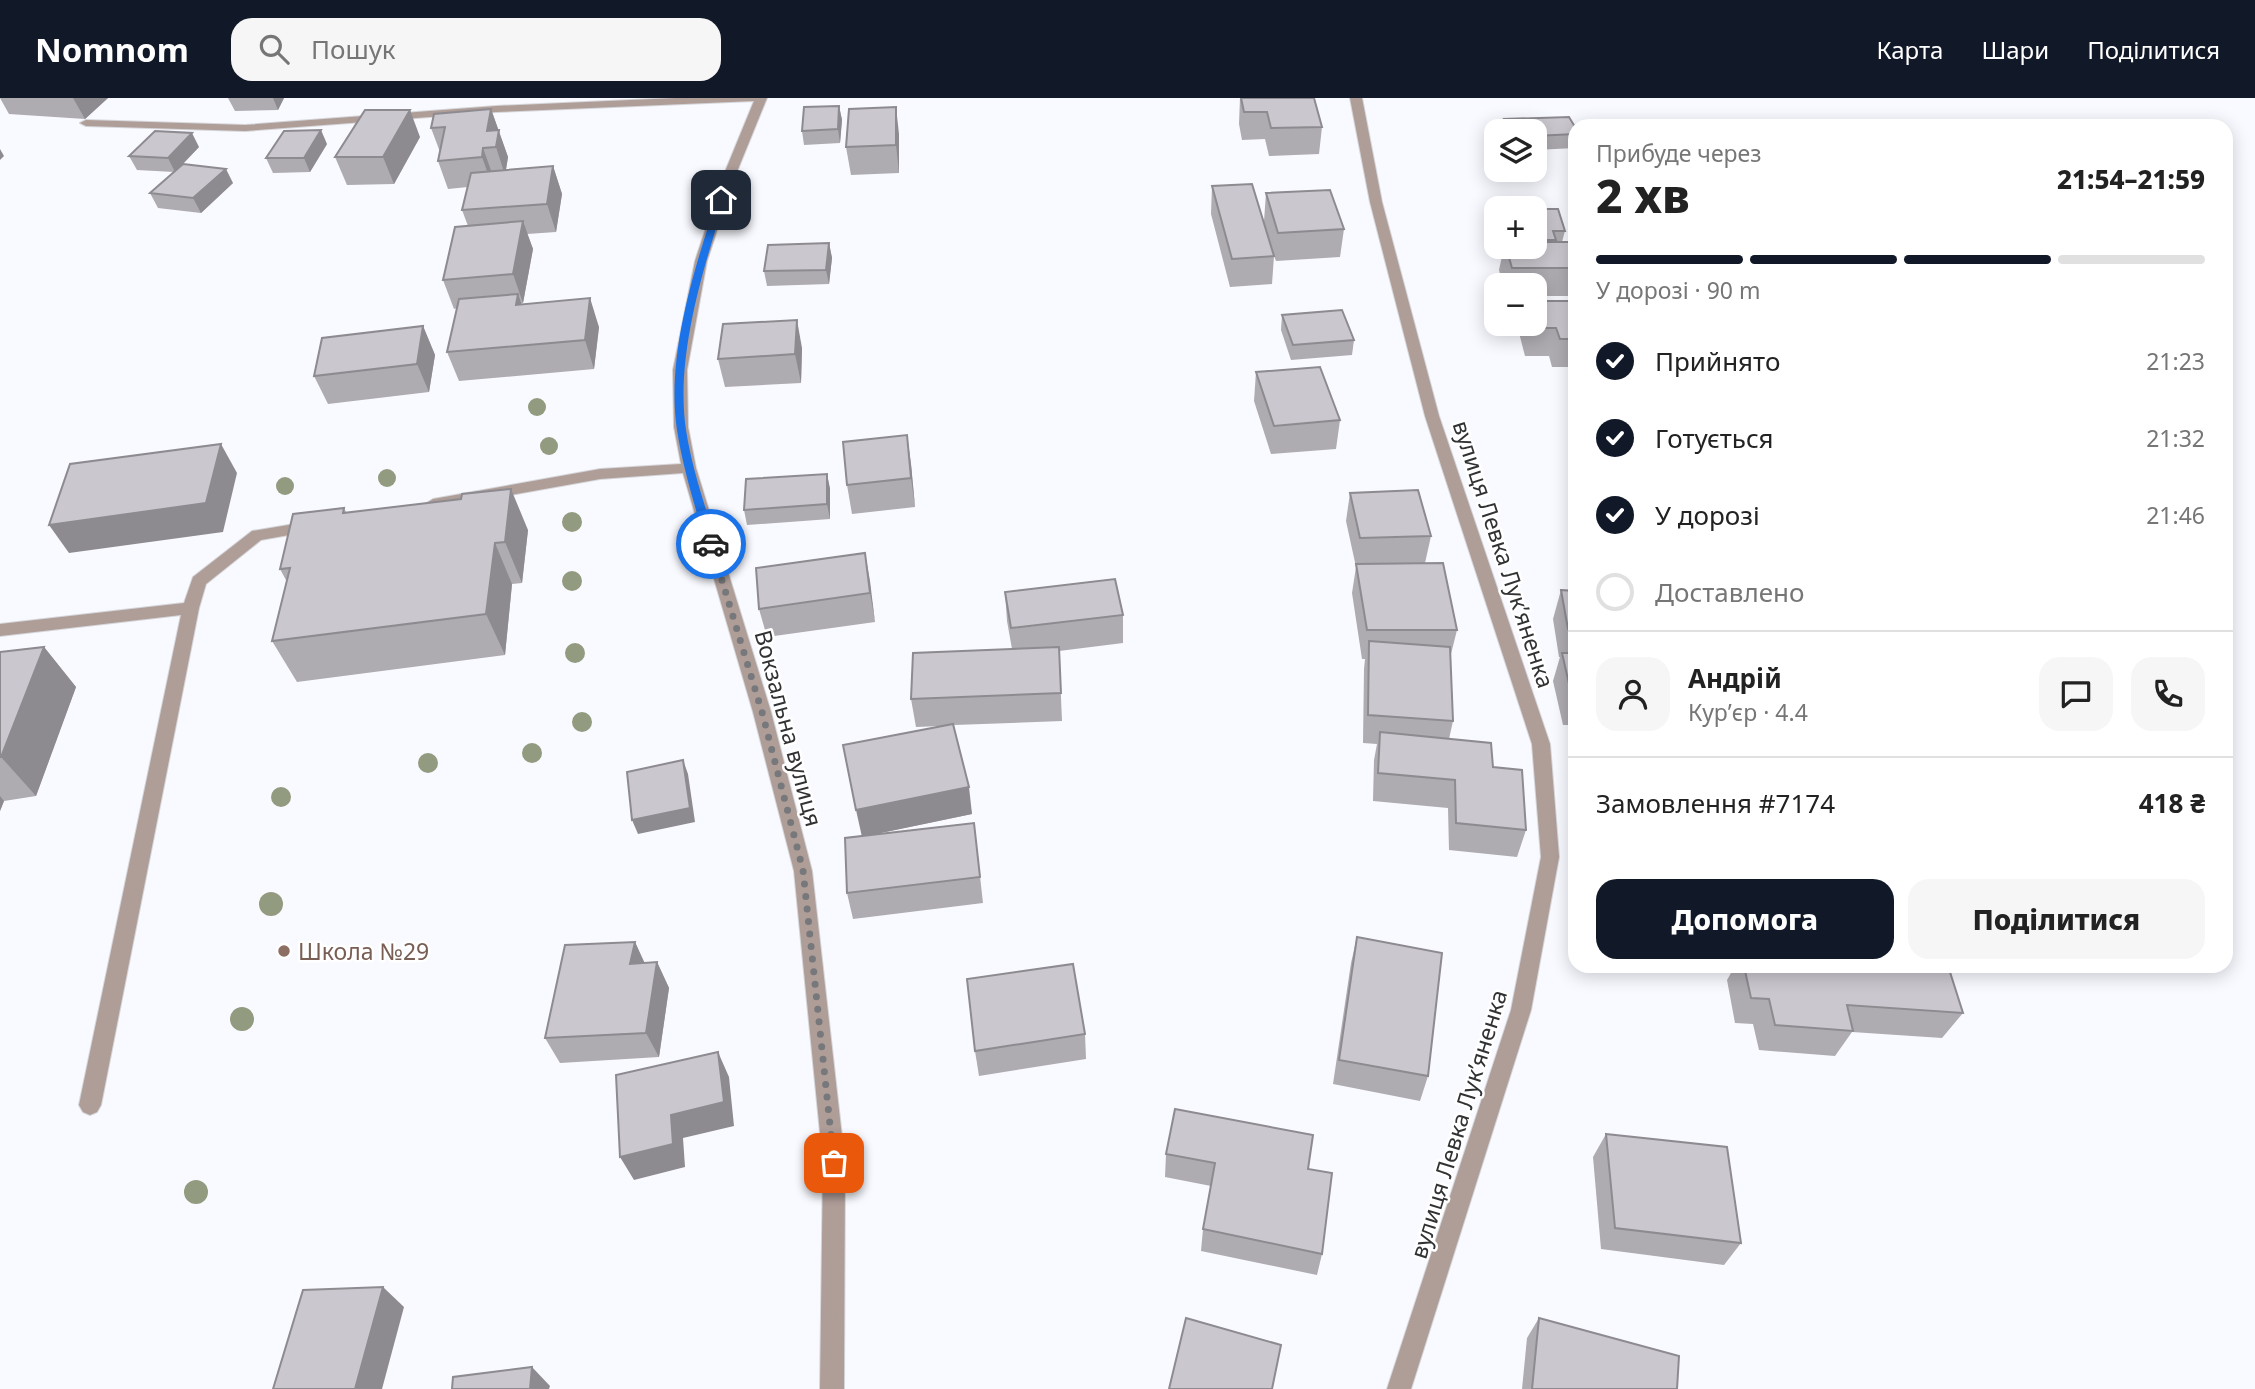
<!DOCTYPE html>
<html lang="uk">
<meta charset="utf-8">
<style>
:root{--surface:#fff;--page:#f6f6f6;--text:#222;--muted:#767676;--line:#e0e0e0;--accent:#111827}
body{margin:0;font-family:"Noto Sans",sans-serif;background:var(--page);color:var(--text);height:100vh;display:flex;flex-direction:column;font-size:26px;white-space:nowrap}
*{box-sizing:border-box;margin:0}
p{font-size:23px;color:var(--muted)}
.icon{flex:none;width:38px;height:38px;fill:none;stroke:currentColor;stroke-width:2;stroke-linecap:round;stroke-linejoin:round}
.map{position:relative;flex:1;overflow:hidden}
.sheet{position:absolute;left:1568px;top:21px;width:665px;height:854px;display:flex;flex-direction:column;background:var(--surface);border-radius:21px;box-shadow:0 4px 18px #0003}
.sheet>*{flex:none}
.fabs{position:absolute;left:1484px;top:21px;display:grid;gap:14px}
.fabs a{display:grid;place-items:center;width:63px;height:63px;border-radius:14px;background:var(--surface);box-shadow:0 4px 18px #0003;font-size:35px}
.pin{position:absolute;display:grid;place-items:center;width:60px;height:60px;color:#fff;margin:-30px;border-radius:14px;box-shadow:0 4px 10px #0006}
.courier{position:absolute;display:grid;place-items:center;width:70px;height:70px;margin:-35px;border:5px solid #1a73e8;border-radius:50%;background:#fff;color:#222;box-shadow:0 2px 9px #0007}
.overview em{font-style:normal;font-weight:800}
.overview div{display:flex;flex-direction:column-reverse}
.overview{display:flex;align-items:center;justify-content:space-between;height:119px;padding:0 28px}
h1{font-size:46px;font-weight:800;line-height:52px}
.bar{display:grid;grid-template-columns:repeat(4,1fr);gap:10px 7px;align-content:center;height:84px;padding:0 28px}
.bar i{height:9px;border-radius:5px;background:var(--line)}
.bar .current{background:var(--accent)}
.bar p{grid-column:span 4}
.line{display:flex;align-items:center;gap:18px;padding:0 28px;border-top:2px solid var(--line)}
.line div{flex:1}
.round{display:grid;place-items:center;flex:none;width:74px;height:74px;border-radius:21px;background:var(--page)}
ol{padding:0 28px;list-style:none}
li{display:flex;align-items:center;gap:21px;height:77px}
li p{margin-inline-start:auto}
li .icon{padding:7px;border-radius:50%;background:var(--accent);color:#fff;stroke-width:4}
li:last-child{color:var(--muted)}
li i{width:38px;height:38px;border:4px solid var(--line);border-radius:50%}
.action{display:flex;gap:14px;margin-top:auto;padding:14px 28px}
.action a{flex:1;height:80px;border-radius:21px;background:var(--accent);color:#fff;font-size:28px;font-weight:800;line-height:80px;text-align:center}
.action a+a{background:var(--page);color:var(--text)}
header{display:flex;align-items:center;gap:42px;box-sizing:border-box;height:98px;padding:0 35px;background:var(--accent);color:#fff}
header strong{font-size:33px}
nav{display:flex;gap:38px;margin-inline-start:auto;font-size:24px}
.search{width:490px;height:63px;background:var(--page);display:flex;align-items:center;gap:18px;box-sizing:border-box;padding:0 24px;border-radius:21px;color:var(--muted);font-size:26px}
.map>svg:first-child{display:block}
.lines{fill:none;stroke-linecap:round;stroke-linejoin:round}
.minor-casing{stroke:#d5d6da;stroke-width:2}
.minor{fill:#af9d98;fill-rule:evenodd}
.tree{fill:#929a7f}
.wall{fill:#aeabb1}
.shaded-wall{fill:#8d8b90}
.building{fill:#cac7ce;stroke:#8d8b90;stroke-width:2}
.route{fill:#1a73e8}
.done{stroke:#77787b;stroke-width:7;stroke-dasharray:0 12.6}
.education-dot{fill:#8d6e63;stroke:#fff;stroke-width:2.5}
.labels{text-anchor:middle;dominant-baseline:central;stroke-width:5;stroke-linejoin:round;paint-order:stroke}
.street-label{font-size:23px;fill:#313234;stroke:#fff}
.education-label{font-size:23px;fill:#785e54;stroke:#fff;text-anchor:start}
</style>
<header>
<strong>Nomnom</strong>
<div class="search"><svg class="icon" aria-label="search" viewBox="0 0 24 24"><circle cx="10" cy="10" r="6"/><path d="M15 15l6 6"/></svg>Пошук</div>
<nav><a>Карта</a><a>Шари</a><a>Поділитися</a></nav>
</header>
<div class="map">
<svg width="2255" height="1291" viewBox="0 0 2255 1291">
<rect width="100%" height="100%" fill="#f9faff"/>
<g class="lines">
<!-- minor casing -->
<g class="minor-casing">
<g id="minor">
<polygon points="675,0 767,0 734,81 707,163 687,272 688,329 696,370 771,614 812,773 845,1065 844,1291 820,1291 823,1065 794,773 753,614 683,375 600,381 433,411 425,406 433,401 600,371 681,366 674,329 673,272 695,163 722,81 754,3 496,14 245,33 86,28 80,25 86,22 245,27 496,8"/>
<polygon points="1350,0 1362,0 1382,104 1439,318 1550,646 1559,759 1531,912 1411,1291 1387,1291 1511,912 1541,759 1532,646 1425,318 1370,104"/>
<polygon points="312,423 317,424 320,428 317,432 261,442 206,486 199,510 101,1007 97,1014 90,1017 83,1014 79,1007 181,517 0,538 0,526 184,505 193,479 252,433"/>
</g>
</g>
<!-- minor -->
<use href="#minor" class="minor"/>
</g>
<!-- trees -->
<g class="tree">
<circle cx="537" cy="309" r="9"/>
<circle cx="549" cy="348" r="9"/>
<circle cx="387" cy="380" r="9"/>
<circle cx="285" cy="388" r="9"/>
<circle cx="572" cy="424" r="10"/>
<circle cx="572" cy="483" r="10"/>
<circle cx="575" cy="555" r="10"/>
<circle cx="582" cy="624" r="10"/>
<circle cx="532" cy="655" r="10"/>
<circle cx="428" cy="665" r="10"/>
<circle cx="281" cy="699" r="10"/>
<circle cx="271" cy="806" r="12"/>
<circle cx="242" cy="921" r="12"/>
<circle cx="196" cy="1094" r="12"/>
</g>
<!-- wall -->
<g class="wall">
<polygon points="0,0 108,0 85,21 9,16"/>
<polygon points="228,0 284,0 278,12 235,13"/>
<polygon points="1240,0 1322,29 1319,56 1269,58 1265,41 1242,42 1239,26"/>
<polygon points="839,8 842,22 840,45 804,47 802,33"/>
<polygon points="491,11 508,59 506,72 553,68 562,96 556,134 527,136 533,151 523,205 521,205 522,206 599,229 594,271 459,283 447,254 457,210 454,211 443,182 468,128 462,112 468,89 448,91 438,63 440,54 431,30"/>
<polygon points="1504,21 1575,29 1575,50 1535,52 1535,33 1501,33"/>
<polygon points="899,36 899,75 851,77 846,49"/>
<polygon points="420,39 394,86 347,87 335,59"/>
<polygon points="327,46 310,74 273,75 266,60"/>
<polygon points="199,49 183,66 233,85 201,115 158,110 150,95 174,74 137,72 129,58"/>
<polygon points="1212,88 1264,123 1266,95 1344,131 1340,159 1276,163 1274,158 1272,186 1230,189 1211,116"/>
<polygon points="1493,111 1496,111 1496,147 1490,125"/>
<polygon points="1535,111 1565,133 1562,144 1575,144 1575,198 1535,198 1535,187 1503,187 1499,172 1504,149 1535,149"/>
<polygon points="829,145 832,160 829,186 767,188 764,173"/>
<polygon points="1575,203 1575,269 1552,269 1549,258 1525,258 1518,231 1519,226 1535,226"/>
<polygon points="1282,217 1354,242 1352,257 1291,262 1281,232"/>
<polygon points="423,228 435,257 429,294 328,306 314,278"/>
<polygon points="802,250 801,285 725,289 718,261"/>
<polygon points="1256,274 1340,322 1336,351 1271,356 1254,303"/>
<polygon points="911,366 915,409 852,416 847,387"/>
<polygon points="827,376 830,391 830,421 747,427 744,412"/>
<polygon points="1350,395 1431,438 1425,465 1457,532 1450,560 1453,623 1449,641 1493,669 1526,732 1517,759 1449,752 1448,710 1373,703 1374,662 1377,646 1363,645 1364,571 1365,561 1362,561 1352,495 1356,469 1346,423"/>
<polygon points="344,410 346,414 528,432 522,485 512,486 505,557 297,584 272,543 287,484 280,471"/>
<polygon points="865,455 875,524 767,539 759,511"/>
<polygon points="1561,492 1575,493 1575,627 1563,627 1553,583 1560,559 1559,559 1553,521"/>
<polygon points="1005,494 1123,517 1123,545 1059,553 1062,623 954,627 972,716 875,736 974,725 983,805 853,821 847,795 861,738 941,628 916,629 911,601 1012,551 1007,523"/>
<polygon points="44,549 76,589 36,698 4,703 0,713 0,554"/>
<polygon points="1357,839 1428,978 1420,1003 1333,986 1351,865"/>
<polygon points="635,844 644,865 657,864 669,890 659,959 560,965 545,940"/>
<polygon points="1735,868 1914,868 1963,915 1942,940 1852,934 1835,958 1759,952 1753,926 1735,925 1727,882"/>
<polygon points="1085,936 1086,961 979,978 975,953"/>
<polygon points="1606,1036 1741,1145 1724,1167 1601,1151 1593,1059"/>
<polygon points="1166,1056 1308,1071 1322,1156 1317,1177 1201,1153 1203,1131 1211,1088 1165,1079"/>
<polygon points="1539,1220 1677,1291 1522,1291 1527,1240"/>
</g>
<!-- shaded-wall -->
<g class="shaded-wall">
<polygon points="73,0 108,0 85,21"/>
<polygon points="273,0 284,0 278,12"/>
<polygon points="839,8 842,22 840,45 838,31"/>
<polygon points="896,9 899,36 899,75 896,47"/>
<polygon points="491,11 508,59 505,77 496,49 487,33"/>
<polygon points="410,12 420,39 394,86 383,59"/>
<polygon points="321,32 327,46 310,74 304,60"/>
<polygon points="192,35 199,49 175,74 168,60"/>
<polygon points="483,50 493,78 492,87 482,59"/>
<polygon points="0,51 4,58 0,62"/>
<polygon points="553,68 562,96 556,134 547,106"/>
<polygon points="226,71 233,85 201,115 193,100"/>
<polygon points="523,123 533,151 523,205 513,176"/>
<polygon points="829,145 832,160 829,186 826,172"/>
<polygon points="518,196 528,224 516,207"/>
<polygon points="590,200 599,229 594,271 585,242"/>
<polygon points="797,222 802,250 801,285 795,256"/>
<polygon points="423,228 435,257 429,294 417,266"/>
<polygon points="907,337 911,366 915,409 911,380"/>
<polygon points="221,346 237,375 223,434 69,455 49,427"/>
<polygon points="827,376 830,391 830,421 827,406"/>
<polygon points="511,391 528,432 522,485 505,444"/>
<polygon points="495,445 512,486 505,557 486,516"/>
<polygon points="865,455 870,483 875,524 870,495"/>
<polygon points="44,549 76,589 36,698 1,659"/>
<polygon points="683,662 688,676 695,724 638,736 632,722"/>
<polygon points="969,689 972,716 862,739 856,712"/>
<polygon points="0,698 4,703 0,713"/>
<polygon points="635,844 647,870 630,866"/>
<polygon points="657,864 669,890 659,959 646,935"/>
<polygon points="718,954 729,979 734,1028 683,1040 685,1069 634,1082 620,1059 671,1017"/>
<polygon points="383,1189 404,1209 382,1291 355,1291"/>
<polygon points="532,1269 550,1288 549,1291 530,1291"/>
</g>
<!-- building -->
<g class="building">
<polygon points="1241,0 1314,0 1322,29 1271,30 1267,14 1244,14"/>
<polygon points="839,8 838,31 802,33 804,9"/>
<polygon points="896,9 896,47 846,49 849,11"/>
<polygon points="491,11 487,33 499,32 496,49 483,50 482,59 438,63 445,29 431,30 434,16"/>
<polygon points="365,12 410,12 383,59 335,59"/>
<polygon points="1569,19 1575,29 1575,36 1535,38 1535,33 1509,33 1504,21"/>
<polygon points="321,32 304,60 266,60 284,33"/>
<polygon points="155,33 192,35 168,60 129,58"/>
<polygon points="183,66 226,71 193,100 150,95"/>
<polygon points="553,68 547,106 462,112 471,75"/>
<polygon points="1252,86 1274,158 1232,161 1212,88"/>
<polygon points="1330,92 1344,131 1278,135 1266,95"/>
<polygon points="1493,111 1496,111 1496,124"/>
<polygon points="1535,111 1558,111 1565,133 1553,133 1556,142 1535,142"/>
<polygon points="523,123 513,176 443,182 455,129"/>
<polygon points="1535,144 1575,144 1575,170 1512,170 1506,149 1535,149"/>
<polygon points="829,145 826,172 764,173 768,147"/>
<polygon points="518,196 516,207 590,200 585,242 447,254 459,201"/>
<polygon points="1535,203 1575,203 1575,241 1560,241 1556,230 1532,230 1531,226 1535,226"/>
<polygon points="1342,212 1354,242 1293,247 1282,217"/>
<polygon points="797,222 795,256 718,261 723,226"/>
<polygon points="423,228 417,266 314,278 322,240"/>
<polygon points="1320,269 1340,322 1274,328 1256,274"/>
<polygon points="907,337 911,380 847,387 843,344"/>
<polygon points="221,346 206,405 49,427 70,366"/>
<polygon points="827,376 827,406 744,412 746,381"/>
<polygon points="511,391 505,444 495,445 486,516 272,543 290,470 280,471 293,416 344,410 343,415 461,401 462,396"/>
<polygon points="1418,392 1431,438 1360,440 1350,395"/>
<polygon points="865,455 870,495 759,511 756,470"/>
<polygon points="1443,465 1457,532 1367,532 1356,466"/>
<polygon points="1115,481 1123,517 1011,530 1005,494"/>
<polygon points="1561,492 1575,493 1575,531 1568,531"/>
<polygon points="1369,543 1450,549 1453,623 1368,617"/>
<polygon points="44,549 1,659 0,659 0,554"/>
<polygon points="1059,549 1061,595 911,601 913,555"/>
<polygon points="1562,555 1575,555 1575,599 1572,599"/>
<polygon points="953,626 969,689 856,712 843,647"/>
<polygon points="1380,634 1491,645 1493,669 1522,672 1526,732 1456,725 1455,682 1378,675"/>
<polygon points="683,662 690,710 632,722 627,674"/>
<polygon points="974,725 980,779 847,795 845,740"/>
<polygon points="1357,839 1442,855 1428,978 1339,962"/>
<polygon points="635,844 630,866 657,864 646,935 545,940 565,847"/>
<polygon points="1073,866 1085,936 975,953 967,881"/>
<polygon points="1744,868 1914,868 1949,871 1963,915 1847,907 1853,933 1775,927 1769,901 1751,900"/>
<polygon points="718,954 724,1004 671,1017 673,1046 620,1059 616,977"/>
<polygon points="1175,1011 1313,1037 1308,1071 1332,1075 1322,1156 1203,1131 1215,1065 1166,1056"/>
<polygon points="1606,1036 1727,1049 1741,1145 1615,1130"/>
<polygon points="383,1189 355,1291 273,1291 303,1192"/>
<polygon points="1186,1220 1281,1247 1272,1291 1169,1291"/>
<polygon points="1539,1220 1679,1258 1677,1291 1532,1291"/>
<polygon points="532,1269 530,1291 452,1291 453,1279"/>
</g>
<!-- route -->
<path class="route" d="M721,99L725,102C703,171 675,259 686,332C692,371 705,408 717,446L711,449L706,446C695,408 683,371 677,332C666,258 694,171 717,102Z"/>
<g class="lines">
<!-- done -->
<polyline class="done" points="711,446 762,614 803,772 834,1065"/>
</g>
<!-- markers -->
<circle class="education-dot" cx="284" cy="853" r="7"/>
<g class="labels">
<!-- street labels -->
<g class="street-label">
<text transform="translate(1504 456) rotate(72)">вулиця Левка Лукʼяненка</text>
<text transform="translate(789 630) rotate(75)">Вокзальна вулиця</text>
<text transform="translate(1458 1026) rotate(-73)">вулиця Левка Лукʼяненка</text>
</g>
<!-- education labels -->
<g class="education-label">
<text x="298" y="853">Школа №29</text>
</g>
</g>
</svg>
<div class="fabs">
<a><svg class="icon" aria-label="layers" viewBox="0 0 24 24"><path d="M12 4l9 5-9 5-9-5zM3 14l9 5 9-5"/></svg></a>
<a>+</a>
<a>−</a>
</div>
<div class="pin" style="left:834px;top:1065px;background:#ea580c"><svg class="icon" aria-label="bag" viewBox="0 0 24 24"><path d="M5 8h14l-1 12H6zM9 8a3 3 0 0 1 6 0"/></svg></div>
<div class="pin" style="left:721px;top:102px;background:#1f2937"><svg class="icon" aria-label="home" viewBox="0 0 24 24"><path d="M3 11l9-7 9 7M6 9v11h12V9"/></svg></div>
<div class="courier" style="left:711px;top:446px"><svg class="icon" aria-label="car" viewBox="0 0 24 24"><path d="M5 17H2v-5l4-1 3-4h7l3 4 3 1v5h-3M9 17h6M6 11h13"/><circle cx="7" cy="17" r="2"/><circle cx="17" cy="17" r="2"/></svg></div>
<section class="sheet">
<div class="overview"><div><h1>2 хв</h1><p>Прибуде через</p></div><em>21:54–21:59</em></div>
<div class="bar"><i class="current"></i><i class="current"></i><i class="current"></i><i></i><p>У дорозі · 90 m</p></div>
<ol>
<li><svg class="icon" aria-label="check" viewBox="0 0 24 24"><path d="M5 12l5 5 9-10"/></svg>Прийнято<p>21:23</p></li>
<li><svg class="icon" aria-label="check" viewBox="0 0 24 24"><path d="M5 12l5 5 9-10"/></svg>Готується<p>21:32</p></li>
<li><svg class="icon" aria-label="check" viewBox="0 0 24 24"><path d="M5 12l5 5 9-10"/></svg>У дорозі<p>21:46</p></li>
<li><i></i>Доставлено</li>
</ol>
<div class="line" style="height:126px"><a class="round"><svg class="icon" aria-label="person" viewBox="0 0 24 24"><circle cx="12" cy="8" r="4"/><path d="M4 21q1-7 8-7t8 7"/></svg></a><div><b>Андрій</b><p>Кур’єр · 4.4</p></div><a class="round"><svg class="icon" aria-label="chat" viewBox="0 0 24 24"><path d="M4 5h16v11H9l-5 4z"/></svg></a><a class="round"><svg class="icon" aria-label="phone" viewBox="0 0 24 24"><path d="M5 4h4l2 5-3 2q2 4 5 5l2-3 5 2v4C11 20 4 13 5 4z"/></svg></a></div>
<div class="line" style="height:91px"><div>Замовлення #7174</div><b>418 ₴</b></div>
<div class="action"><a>Допомога</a><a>Поділитися</a></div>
</section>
</div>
